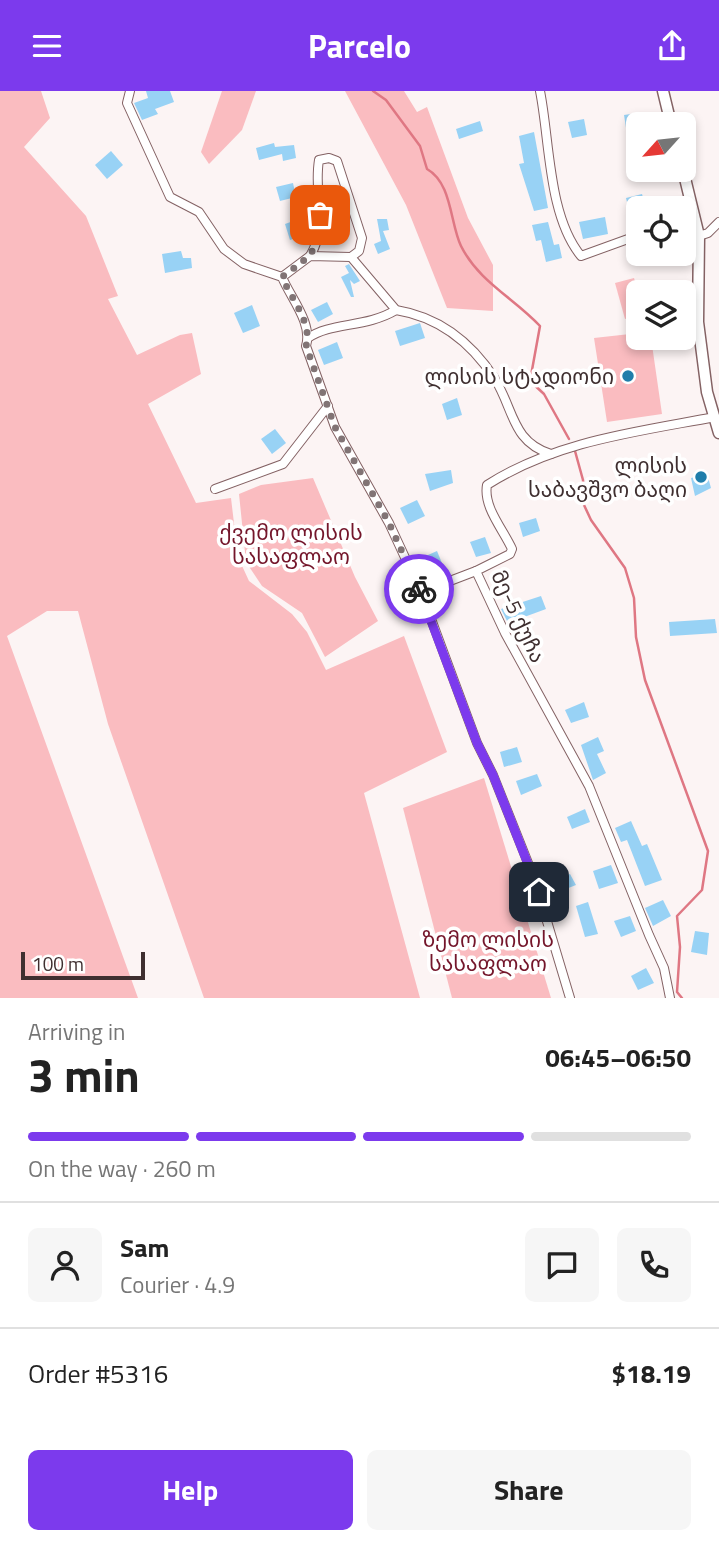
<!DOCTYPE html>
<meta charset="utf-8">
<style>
:root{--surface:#fff;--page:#f6f6f6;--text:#222;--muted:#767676;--line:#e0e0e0;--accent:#7c3aed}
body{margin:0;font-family:"Titillium Web","Noto Sans Georgian",sans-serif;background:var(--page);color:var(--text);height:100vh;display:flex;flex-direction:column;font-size:26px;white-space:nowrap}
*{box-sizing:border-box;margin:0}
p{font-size:23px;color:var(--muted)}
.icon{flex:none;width:38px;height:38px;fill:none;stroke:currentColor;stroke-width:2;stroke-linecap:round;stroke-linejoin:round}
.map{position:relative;height:907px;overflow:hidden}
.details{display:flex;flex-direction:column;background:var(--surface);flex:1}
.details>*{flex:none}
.needle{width:46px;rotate:243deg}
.buttons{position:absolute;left:626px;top:21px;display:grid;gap:14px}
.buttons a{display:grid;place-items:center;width:70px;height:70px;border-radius:10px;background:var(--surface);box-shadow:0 4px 10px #0003;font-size:35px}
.scale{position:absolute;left:21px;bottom:18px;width:124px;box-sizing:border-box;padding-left:7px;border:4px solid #3f2f30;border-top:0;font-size:19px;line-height:24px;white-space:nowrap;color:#3f2f30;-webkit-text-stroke:5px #fff;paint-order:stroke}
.pin{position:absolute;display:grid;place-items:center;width:60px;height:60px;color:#fff;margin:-30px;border-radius:14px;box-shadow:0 4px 10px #0006}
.courier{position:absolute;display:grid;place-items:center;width:70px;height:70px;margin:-35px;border:5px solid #7c3aed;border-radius:50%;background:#fff;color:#222;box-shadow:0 2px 9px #0007}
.overview em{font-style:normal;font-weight:700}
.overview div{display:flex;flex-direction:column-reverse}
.overview{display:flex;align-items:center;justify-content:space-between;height:119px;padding:0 28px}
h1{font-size:46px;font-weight:700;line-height:52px}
.bar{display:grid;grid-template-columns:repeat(4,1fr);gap:10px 7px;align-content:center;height:84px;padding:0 28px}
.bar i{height:9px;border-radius:5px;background:var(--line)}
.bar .on{background:var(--accent)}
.bar p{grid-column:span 4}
.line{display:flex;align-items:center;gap:18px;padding:0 28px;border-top:2px solid var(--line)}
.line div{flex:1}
.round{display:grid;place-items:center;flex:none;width:74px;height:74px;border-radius:10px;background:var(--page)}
.button{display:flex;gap:14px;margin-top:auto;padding:14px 28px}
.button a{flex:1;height:80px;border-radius:10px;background:var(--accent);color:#fff;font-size:28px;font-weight:700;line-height:80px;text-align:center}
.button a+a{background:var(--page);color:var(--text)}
header{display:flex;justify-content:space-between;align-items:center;height:91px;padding:0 28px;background:var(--accent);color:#fff;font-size:32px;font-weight:700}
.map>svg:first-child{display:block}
.green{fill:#fabcc0}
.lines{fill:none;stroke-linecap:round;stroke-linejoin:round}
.stream{stroke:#df7783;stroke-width:2.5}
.building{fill:#98d2f5}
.street-casing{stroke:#846264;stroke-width:10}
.secondary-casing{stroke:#846264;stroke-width:13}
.street{stroke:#fff;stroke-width:8}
.secondary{stroke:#fff;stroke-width:10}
.done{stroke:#817475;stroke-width:7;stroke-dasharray:0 12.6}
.route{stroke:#7c3aed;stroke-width:9}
.poi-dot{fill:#207daa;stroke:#fff;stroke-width:2.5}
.labels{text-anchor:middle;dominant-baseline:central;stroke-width:7;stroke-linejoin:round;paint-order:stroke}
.poi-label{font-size:21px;fill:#3f2f30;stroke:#fff;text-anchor:end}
.park-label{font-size:21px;fill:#74162b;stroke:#fff}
.street-label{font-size:21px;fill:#3f2f30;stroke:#fff}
</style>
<header><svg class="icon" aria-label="menu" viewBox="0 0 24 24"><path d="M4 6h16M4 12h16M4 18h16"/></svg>Parcelo<svg class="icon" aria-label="share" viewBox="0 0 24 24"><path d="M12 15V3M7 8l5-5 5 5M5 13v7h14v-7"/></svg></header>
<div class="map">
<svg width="719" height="907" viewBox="0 0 719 907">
<rect width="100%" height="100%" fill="#fcf4f4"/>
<!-- green -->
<g class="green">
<polygon points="0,0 41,0 50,27 24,56 86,125 118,205 108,208 137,264 180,244 192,242 201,283 148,313 196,412 231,407 238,466 249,490 292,523 307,541 326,579 404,545 447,661 364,702 420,907 204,907 108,633 78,520 47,520 7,545 138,907 0,907"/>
<polygon points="222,0 256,0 242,39 209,73 201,61"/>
<polygon points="345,0 404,0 417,21 427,16 468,127 493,174 493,220 447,217 406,114"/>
<polygon points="634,187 639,204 639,224 625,228 615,192"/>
<polygon points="639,242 639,247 651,247 662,323 607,331 594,247"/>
<polygon points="313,387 355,486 378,530 325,566 302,522 262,495 246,471 239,403 261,394"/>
<polygon points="484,687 551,907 452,907 403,717"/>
</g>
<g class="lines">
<!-- stream -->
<g class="stream">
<path d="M373,0L386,9L420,55L427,78C452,92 450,132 461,155C479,191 514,207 540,235L530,290L544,303L569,348"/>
<polyline points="575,360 583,389 584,414 591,429 625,477 634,507 636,546 645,589 708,760 702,799 677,825 680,856 677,901 682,907"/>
</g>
</g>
<!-- building -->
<g class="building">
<polygon points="146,0 170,0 174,11 155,18 158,23 142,29 134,12 148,7"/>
<polygon points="638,22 639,42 627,43 624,24"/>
<polygon points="584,28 587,44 572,47 568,31"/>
<polygon points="480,30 483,40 459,48 456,38"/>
<polygon points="534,41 548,117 534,120 519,73 524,72 519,45"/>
<polygon points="274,52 275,56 294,54 296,67 283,70 282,63 259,69 256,57"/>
<polygon points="111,60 123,74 107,88 95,74"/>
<polygon points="293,92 296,106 280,110 276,96"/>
<polygon points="642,103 646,117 639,117 639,125 631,127 626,107"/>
<polygon points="310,124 312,141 290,149 285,133"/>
<polygon points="605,126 608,143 583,148 579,131"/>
<polygon points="377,128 387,128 389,139 383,140 390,158 378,163 374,153 381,150"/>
<polygon points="548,131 554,154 559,153 562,167 546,171 541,149 536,150 532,134"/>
<polygon points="181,160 183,167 191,167 192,177 165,182 162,163"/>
<polygon points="349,173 360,190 354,193 350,189 354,206 351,206 341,186 349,182 345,175"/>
<polygon points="327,211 333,223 318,231 311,219"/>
<polygon points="252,214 260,235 243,242 234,222"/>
<polygon points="420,232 425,247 400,255 395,240"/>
<polygon points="337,251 343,267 324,274 318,259"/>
<polygon points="457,307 462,324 447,329 442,313"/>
<polygon points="275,338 286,352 272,363 261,348"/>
<polygon points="451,379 453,392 430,400 425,383"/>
<polygon points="704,384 705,387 708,386 711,397 695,405 691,387"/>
<polygon points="417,409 425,425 408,433 400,417"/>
<polygon points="536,427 540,440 523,446 519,432"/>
<polygon points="485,446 491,462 476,466 470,451"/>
<polygon points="437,460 444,477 426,485 419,468"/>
<polygon points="541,505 546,518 508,532 501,518"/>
<polygon points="715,528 717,542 670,545 669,531"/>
<polygon points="584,611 589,626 571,632 565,619"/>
<polygon points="598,646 604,660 597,663 606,682 593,689 581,654"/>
<polygon points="517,656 522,671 504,676 500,661"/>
<polygon points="537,683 542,695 521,704 516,690"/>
<polygon points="585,718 590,731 572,738 567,726"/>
<polygon points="631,730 642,755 647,753 662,789 645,795 627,749 621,751 615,737"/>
<polygon points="611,774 618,792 599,798 593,780"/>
<polygon points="570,783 576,794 556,802 551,791"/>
<polygon points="663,809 671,825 653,835 645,817"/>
<polygon points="588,811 598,843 585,846 576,815"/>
<polygon points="630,825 636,840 621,846 614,830"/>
<polygon points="695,840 709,842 707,864 691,861"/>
<polygon points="646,877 654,892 638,899 631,885"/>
</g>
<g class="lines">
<!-- street casing -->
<g class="street-casing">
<g id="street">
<path d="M130,0L127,12L170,106L199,121L224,158L244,173L282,186C290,206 313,232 306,255L335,336L389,432L421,501L476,480"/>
<path d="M540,0C550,50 548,125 581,165L639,144"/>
<polyline points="699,145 708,142 719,131"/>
<path d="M310,165C329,134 313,105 319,69L329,67L337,70L362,147L359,160L351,166"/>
<path d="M282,186L310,165L351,166L396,219C439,226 471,251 495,288C514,319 512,351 551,363"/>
<path d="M308,247C331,231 366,237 396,219"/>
<polyline points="215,398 283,373 328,315"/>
<polyline points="421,501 477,652 493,684 534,787 570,907"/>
<path d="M670,907L664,877L649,844L589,695L505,542L476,480L510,463L512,458C503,438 483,416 487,394C556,350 636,341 715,326"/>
</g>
</g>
<!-- secondary casing -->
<g class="secondary-casing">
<g id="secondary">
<polyline points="663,0 671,33"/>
<polyline points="683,79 699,145 698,231 707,301 719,342"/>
</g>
</g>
<!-- street -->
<use href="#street" class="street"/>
<!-- secondary -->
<use href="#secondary" class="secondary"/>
</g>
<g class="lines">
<!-- done -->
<path class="done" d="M320,124C321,160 310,165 282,186C290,206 313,232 306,255L335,336L389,432L419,498"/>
<!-- route -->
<polyline class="route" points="419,498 477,652 493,684 539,801"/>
</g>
<!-- markers -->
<g class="poi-dot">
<circle cx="628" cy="285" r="7"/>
<circle cx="701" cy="386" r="7"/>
</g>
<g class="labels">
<!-- poi labels -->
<g class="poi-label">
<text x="614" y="285">ლისის სტადიონი</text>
<text x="687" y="374">ლისის<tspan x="687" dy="24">საბავშვო ბაღი</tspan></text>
</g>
<!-- park labels -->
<g class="park-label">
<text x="291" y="441">ქვემო ლისის<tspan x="291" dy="24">სასაფლაო</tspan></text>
<text x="488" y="848">ზემო ლისის<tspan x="488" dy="24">სასაფლაო</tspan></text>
</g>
<!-- street labels -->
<g class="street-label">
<text transform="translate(519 525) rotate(65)">მე-5 ქუჩა</text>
</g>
</g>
</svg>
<div class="buttons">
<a><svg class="needle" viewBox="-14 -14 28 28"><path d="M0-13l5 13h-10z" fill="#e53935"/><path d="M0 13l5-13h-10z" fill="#767676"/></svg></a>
<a><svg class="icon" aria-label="locate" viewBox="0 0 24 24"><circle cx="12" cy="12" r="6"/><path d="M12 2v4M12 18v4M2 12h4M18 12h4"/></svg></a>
<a><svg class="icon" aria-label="layers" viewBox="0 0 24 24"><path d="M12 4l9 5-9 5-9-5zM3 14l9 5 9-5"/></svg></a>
</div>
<div class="scale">100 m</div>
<div class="pin" style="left:320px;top:124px;background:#ea580c"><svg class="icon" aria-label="bag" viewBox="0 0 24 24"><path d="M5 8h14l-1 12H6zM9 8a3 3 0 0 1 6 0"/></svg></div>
<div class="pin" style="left:539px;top:801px;background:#1f2937"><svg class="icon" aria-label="home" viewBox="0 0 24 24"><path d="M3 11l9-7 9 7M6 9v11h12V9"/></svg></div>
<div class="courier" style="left:419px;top:498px"><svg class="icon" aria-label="bike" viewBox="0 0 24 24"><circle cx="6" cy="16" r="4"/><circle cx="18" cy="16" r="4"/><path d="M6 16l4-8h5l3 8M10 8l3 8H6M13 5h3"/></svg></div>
</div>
<section class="details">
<div class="overview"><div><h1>3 min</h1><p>Arriving in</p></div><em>06:45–06:50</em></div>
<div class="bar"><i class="on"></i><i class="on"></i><i class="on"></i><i></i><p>On the way · 260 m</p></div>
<div class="line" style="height:126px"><a class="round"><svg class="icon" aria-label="person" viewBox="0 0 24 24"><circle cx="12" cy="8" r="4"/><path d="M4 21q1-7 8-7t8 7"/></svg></a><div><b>Sam</b><p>Courier · 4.9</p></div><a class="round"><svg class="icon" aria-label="chat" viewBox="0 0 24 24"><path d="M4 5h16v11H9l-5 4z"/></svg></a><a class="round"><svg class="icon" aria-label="phone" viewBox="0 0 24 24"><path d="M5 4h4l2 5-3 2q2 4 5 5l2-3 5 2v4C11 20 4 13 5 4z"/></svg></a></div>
<div class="line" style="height:91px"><div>Order #5316</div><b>$18.19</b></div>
<div class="button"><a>Help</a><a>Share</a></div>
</section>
